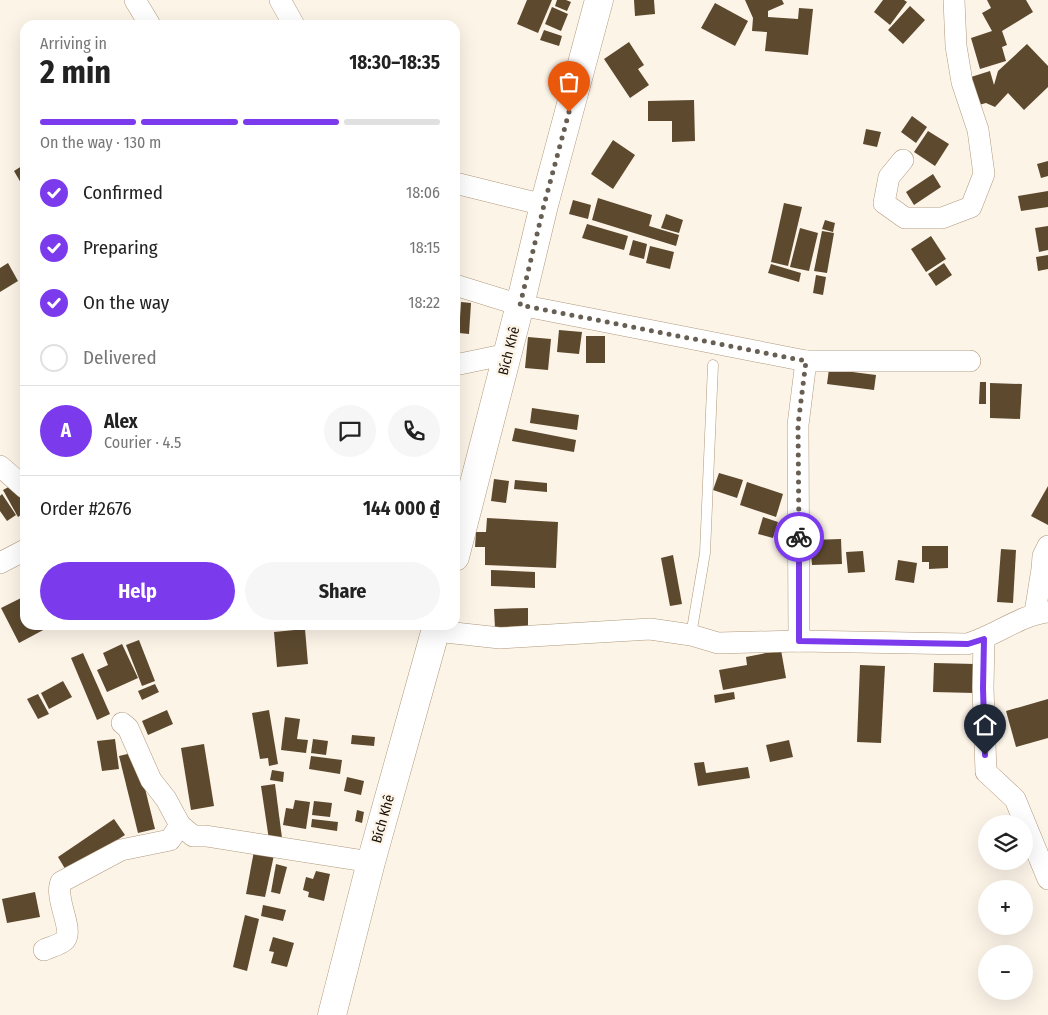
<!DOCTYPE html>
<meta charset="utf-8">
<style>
:root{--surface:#fff;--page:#f6f6f6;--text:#222;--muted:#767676;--line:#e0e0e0;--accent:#7c3aed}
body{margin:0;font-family:"Fira Sans Condensed",sans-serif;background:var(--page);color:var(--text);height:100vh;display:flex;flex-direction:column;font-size:19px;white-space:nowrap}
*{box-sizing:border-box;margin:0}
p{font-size:16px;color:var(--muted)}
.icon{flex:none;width:28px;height:28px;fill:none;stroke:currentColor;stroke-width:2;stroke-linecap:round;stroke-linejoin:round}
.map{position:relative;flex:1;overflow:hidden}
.sheet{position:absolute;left:20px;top:20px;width:440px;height:610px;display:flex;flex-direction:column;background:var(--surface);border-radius:15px;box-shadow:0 5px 20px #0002}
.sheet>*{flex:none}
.tools{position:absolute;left:978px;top:815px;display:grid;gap:10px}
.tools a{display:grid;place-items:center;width:55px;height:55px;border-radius:50%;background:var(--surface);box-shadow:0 5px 20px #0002;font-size:25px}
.pin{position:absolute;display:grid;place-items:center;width:42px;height:42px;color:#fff;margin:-51px -21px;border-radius:50% 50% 50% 0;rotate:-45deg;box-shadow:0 0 5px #0007}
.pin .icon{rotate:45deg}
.courier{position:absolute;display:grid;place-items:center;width:50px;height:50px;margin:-25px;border:4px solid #7c3aed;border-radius:50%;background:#fff;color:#222;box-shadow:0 1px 6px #0007}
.summary em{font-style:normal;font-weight:700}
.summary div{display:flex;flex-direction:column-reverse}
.summary{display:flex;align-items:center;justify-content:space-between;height:85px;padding:0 20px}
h1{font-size:32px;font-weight:700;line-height:38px}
.bar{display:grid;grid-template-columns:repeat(4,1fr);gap:8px 5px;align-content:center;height:60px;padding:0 20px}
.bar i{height:6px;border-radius:4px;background:var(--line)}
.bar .on{background:var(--accent)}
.bar p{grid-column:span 4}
.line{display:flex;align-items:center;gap:12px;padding:0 20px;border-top:1px solid var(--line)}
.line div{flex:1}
.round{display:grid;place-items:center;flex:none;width:52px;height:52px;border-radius:26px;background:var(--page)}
ol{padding:0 20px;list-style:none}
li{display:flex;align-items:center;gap:15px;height:55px}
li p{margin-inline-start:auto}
li .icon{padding:5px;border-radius:50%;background:var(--accent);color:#fff;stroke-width:4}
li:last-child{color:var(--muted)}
li i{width:28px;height:28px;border:2px solid var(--line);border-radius:50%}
.action{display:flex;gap:10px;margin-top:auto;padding:10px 20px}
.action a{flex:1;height:58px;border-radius:30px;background:var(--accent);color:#fff;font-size:20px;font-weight:700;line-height:58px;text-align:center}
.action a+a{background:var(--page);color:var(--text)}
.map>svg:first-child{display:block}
.building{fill:#5c492e}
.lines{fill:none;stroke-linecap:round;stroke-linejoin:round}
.service-casing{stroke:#af997c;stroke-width:11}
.minor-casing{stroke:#af997c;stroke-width:22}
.secondary-casing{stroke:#af997c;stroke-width:29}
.service{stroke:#fff;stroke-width:10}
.minor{stroke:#fff;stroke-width:21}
.secondary{stroke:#fff;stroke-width:28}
.done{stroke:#675e54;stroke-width:5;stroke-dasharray:0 9}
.route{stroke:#7c3aed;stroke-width:6}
.labels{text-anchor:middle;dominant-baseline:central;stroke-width:5;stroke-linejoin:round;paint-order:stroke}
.street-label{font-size:14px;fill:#160e05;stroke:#fdf4e8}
</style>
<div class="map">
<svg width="1048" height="1015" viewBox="0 0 1048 1015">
<rect width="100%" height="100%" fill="#fdf4e8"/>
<!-- building -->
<g class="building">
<polygon points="527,0 552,0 538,33 517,24"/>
<polygon points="557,0 566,0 571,2 567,11 555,6"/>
<polygon points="634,0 654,0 655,14 635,16"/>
<polygon points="745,0 782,0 784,4 768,11 768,17 798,19 799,8 813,9 808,55 765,51 767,32 752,31 753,18"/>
<polygon points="883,0 904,0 907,2 890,25 874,12"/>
<polygon points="987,0 1026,0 1033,12 1002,31 1007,45 1002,47 1006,61 980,69 971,38 992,31 982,13 991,8"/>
<polygon points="715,3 748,21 735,46 701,28"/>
<polygon points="910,6 925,20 903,44 888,30"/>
<polygon points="552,7 568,14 561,31 545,24"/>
<polygon points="544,30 562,36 559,46 540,40"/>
<polygon points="629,42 644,65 638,69 649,85 630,98 604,59"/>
<polygon points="1027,44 1048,66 1048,87 1024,110 1008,93 995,107 986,103 975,106 971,77 990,71 994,85 998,71"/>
<polygon points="694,100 695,141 672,142 672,121 648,121 648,101"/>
<polygon points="912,116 927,127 916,143 901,132"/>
<polygon points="866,129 881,132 877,147 863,144"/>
<polygon points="928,131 949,144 935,166 914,152"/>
<polygon points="613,140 635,155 613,189 591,174"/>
<polygon points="1048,161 1048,176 1041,178 1037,164"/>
<polygon points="25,164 25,190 14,171"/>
<polygon points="933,174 941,187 914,205 906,192"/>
<polygon points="1048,191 1048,207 1021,211 1018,196"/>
<polygon points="598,198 652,215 649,226 679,235 676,246 592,220"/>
<polygon points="573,200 591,205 588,219 569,214"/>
<polygon points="784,203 802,207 788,266 771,262"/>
<polygon points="666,214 683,220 679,233 661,228"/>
<polygon points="825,220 835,223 833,232 822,229"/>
<polygon points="587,224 628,236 624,250 582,238"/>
<polygon points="1048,226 1048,250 1039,252 1035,228"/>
<polygon points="800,228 818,233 809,271 790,267"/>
<polygon points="822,231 834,233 827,273 814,271"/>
<polygon points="931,236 946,259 926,272 911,249"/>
<polygon points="633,240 647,244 644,259 629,255"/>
<polygon points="650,246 674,252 670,269 646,263"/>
<polygon points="1048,255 1048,269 1038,271 1036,257"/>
<polygon points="8,263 18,281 0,292 0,268"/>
<polygon points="944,263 952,275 936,286 928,274"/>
<polygon points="771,264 801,273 799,282 768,273"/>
<polygon points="816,275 826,277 823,295 813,293"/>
<polygon points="461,302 471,303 469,334 459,333"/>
<polygon points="559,330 582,332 579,354 557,352"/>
<rect x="586" y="336" width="19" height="27"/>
<polygon points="528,337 551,339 548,370 525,368"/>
<polygon points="829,369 876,375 874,390 827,384"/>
<polygon points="980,382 986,382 986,404 979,404"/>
<polygon points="990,383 1022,384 1020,419 990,418"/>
<polygon points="532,408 579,415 577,430 530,423"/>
<polygon points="515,428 576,440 574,452 512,441"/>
<polygon points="719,473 743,480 737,498 713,490"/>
<polygon points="494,479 509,481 506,503 491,501"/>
<polygon points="515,480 547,483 547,492 514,489"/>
<polygon points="747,482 783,494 776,517 740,505"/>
<polygon points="14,484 25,503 25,512 18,517 3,490"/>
<polygon points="1048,486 1048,525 1031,516"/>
<polygon points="2,494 16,515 7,521 0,511 0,496"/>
<polygon points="763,517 778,522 773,538 758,534"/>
<polygon points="487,518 558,522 556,568 485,565 485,547 475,547 476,532 486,532"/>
<polygon points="841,539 842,564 812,565 810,540"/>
<polygon points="922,546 948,546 948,568 929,569 929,562 922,562"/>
<polygon points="1001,549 1016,550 1013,603 997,602"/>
<polygon points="863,551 865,572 848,573 846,552"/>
<polygon points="673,555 682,604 670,606 661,558"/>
<polygon points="898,560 917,563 914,583 895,580"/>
<polygon points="491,570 535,572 535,588 491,586"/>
<polygon points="25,596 25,625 45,625 47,628 19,643 1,608"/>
<polygon points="528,608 528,627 495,628 494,609"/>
<polygon points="305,629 308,664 277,667 274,632"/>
<polygon points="139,640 155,681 142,686 126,645"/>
<polygon points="122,644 138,678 107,692 97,670 108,665 103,653"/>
<polygon points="781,650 786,678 723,690 719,670 747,665 746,657"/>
<polygon points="83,653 110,714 97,720 71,658"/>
<polygon points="934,663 975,664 974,693 933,692"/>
<polygon points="860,665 885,666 881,743 857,742"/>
<polygon points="63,681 72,697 49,709 41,693"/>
<polygon points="155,684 159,692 142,700 138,691"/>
<polygon points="734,692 735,699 715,703 714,695"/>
<polygon points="38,694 49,714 38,719 27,699"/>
<polygon points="1048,699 1048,738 1016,747 1006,711"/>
<polygon points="167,710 173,724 148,735 142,721"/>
<polygon points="269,710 278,764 269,766 268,758 260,759 252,713"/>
<polygon points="285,717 300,719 297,739 308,740 306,753 281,750"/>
<polygon points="352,735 375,737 374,746 351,744"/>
<polygon points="115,739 119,769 102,771 97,741"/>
<polygon points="313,739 328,741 326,755 311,753"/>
<polygon points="789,740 793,757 770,762 766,745"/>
<polygon points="204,744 214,806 191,810 181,748"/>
<polygon points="136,752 155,829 138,833 119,756"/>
<polygon points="311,756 342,760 340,774 309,769"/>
<polygon points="704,762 706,773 748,767 750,778 698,786 694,763"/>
<polygon points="272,770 284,772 283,782 270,780"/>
<polygon points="347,777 364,781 361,795 344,791"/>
<polygon points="275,784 282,838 269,840 261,786"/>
<polygon points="295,800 310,802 306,829 283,825 286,808 293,809"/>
<polygon points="314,801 332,803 330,817 312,815"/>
<polygon points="357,810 364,812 362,823 355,821"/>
<polygon points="114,819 125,835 67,872 58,857"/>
<polygon points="312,819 338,822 337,831 311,827"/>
<polygon points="254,851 274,855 265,897 246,894"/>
<polygon points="276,864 287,867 280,894 271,892"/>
<polygon points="316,871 330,874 324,901 308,897 309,892 303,890 306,877 313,879"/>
<polygon points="35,892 40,917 7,923 2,899"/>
<polygon points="263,905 286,910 283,921 261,916"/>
<polygon points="245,915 259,919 247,971 233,967"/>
<polygon points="273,937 294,943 287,967 271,963 274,952 269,951"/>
</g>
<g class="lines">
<!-- service casing -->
<g class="service-casing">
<polyline id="service" points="691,635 705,553 713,365"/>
</g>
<!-- minor casing -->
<g class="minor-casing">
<g id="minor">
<polyline points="135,0 150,25"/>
<polyline points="280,0 294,25"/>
<polyline points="903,160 889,177 884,203 905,218 942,218 971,207 984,174 978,130 962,82 956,46 954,0"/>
<polyline points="455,183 544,205"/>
<polyline points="455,285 520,305 806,361 970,361"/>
<polyline points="455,365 508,354"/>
<polyline points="0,466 25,488"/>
<polyline points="0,563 25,550"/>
<polyline points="1035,613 1042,569 1043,556 1048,546"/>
<path d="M436,631L500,638L650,629L691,635L718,643L799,641L967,644C995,636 1020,615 1048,612"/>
<polyline points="984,639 983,688 986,772 1015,799 1048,879"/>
<polyline points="799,641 798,425 806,361"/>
<polyline points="122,723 128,728 151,780 166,799 180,825 193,836 206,836 371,862"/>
<path d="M44,950C50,947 60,945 65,940C74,929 54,898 61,882L121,850L170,840L180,825"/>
</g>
</g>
<!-- secondary casing -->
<g class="secondary-casing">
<g id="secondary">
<polyline points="455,557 520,305 544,205 599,0"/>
<polyline points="332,1015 371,862 437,625"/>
</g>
</g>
<!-- service -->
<use href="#service" class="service"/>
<!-- minor -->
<use href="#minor" class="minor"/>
<!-- secondary -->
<use href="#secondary" class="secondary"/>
</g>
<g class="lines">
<!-- done -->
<polyline class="done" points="569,112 544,205 520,305 806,361 798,425 799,537"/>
<!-- route -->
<polyline class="route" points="799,537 799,641 968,644 984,639 983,688 985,755"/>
</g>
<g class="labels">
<!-- street labels -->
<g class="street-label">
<text transform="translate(509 351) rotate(-76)">Bích Khê</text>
<text transform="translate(383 819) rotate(-74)">Bích Khê</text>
</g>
</g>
</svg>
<div class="tools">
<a><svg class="icon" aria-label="layers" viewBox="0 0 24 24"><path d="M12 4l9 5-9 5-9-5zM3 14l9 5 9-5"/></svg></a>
<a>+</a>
<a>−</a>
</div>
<div class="pin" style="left:569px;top:112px;background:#ea580c"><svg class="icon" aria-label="bag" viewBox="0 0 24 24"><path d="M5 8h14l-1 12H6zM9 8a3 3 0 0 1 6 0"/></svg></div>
<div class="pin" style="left:985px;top:755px;background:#1f2937"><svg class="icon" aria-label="home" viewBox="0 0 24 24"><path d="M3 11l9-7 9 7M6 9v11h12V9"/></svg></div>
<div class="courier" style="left:799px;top:537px"><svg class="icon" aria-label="bike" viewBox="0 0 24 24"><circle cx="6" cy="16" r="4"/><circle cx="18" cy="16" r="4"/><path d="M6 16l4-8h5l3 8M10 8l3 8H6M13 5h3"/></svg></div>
<section class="sheet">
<div class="summary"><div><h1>2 min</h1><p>Arriving in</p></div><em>18:30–18:35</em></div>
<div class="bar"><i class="on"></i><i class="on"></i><i class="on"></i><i></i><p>On the way · 130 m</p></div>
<ol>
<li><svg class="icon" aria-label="check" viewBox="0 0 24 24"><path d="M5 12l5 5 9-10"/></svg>Confirmed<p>18:06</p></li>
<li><svg class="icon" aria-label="check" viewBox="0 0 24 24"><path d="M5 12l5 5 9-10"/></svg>Preparing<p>18:15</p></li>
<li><svg class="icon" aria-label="check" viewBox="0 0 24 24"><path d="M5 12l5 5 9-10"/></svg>On the way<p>18:22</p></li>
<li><i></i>Delivered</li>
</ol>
<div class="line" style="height:90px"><b class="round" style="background:var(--accent);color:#fff">A</b><div><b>Alex</b><p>Courier · 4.5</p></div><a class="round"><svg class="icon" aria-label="chat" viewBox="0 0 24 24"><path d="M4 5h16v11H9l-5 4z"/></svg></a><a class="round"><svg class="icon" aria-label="phone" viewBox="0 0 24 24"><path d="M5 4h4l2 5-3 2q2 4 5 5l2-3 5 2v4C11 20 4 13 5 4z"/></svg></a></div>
<div class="line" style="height:65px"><div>Order #2676</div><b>144 000 ₫</b></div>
<div class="action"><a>Help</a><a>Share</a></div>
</section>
</div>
